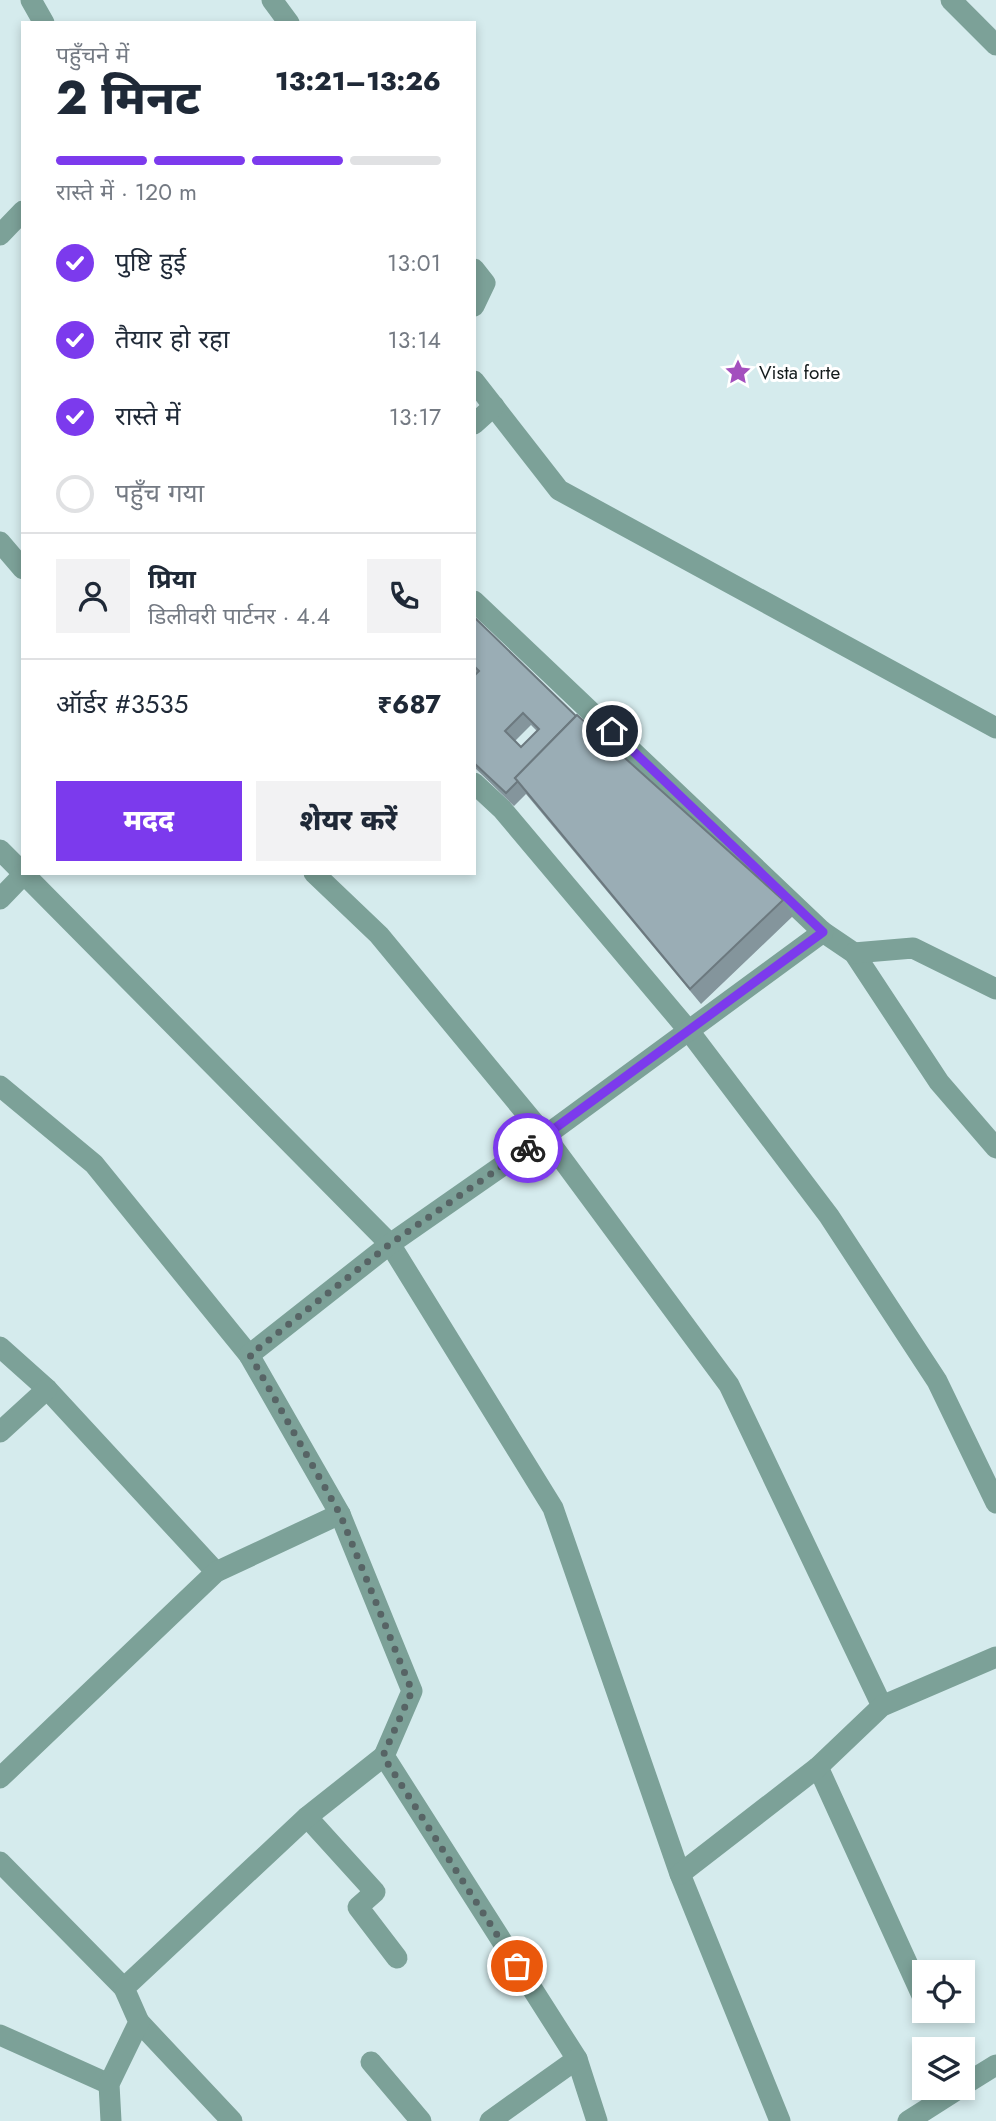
<!DOCTYPE html>
<html lang="hi">
<meta charset="utf-8">
<style>
:root{--surface:#fff;--page:#f2f2f3;--text:#1f2937;--muted:#747a83;--line:#e0e1e3;--accent:#7c3aed}
body{margin:0;font-family:Jost,"Noto Sans Devanagari",sans-serif;background:var(--page);color:var(--text);height:100vh;display:flex;flex-direction:column;font-size:26px;white-space:nowrap}
*{box-sizing:border-box;margin:0}
p{font-size:23px;color:var(--muted)}
.icon{flex:none;width:38px;height:38px;fill:none;stroke:currentColor;stroke-width:2;stroke-linecap:round;stroke-linejoin:round}
.map{position:relative;flex:1;overflow:hidden}
.side{position:absolute;left:21px;top:21px;width:455px;height:854px;display:flex;flex-direction:column;background:var(--surface);border-radius:0px;box-shadow:0 4px 10px #0003}
.side>*{flex:none}
.buttons{position:absolute;left:912px;top:1960px;display:grid;gap:14px}
.buttons a{display:grid;place-items:center;width:63px;height:63px;border-radius:0px;background:var(--surface);box-shadow:0 4px 10px #0003;font-size:35px}
.pin{position:absolute;display:grid;place-items:center;width:60px;height:60px;color:#fff;margin:-30px;border:4px solid #fff;border-radius:50%;box-shadow:0 2px 7px #0007}
.courier{position:absolute;display:grid;place-items:center;width:70px;height:70px;margin:-35px;border:5px solid #7c3aed;border-radius:50%;background:#fff;color:#222;box-shadow:0 2px 9px #0007}
.head em{font-style:normal;font-weight:800}
.head div{display:flex;flex-direction:column-reverse}
.head{display:flex;align-items:center;justify-content:space-between;height:119px;padding:0 35px}
h1{font-size:46px;font-weight:800;line-height:52px}
.bar{display:grid;grid-template-columns:repeat(4,1fr);gap:10px 7px;align-content:center;height:84px;padding:0 35px}
.bar i{height:9px;border-radius:5px;background:var(--line)}
.bar .selected{background:var(--accent)}
.bar p{grid-column:span 4}
.line{display:flex;align-items:center;gap:18px;padding:0 35px;border-top:2px solid var(--line)}
.line div{flex:1}
.round{display:grid;place-items:center;flex:none;width:74px;height:74px;border-radius:0px;background:var(--page)}
ol{padding:0 35px;list-style:none}
li{display:flex;align-items:center;gap:21px;height:77px}
li p{margin-inline-start:auto}
li .icon{padding:7px;border-radius:50%;background:var(--accent);color:#fff;stroke-width:4}
li:last-child{color:var(--muted)}
li i{width:38px;height:38px;border:4px solid var(--line);border-radius:50%}
.button{display:flex;gap:14px;margin-top:auto;padding:14px 35px}
.button a{flex:1;height:80px;border-radius:0px;background:var(--accent);color:#fff;font-size:28px;font-weight:800;line-height:80px;text-align:center}
.button a+a{background:var(--page);color:var(--text)}
.map>svg:first-child{display:block}
.lines{fill:none;stroke-linecap:round;stroke-linejoin:round}
.street{stroke:#7ca198;stroke-width:21}
.wall{fill:#84959c;fill-rule:evenodd}
.building{fill:#9aadb5;stroke:#6c797f;stroke-width:2;fill-rule:evenodd}
.done{stroke:#576465;stroke-width:7;stroke-dasharray:0 12.6}
.route{stroke:#7c3aed;stroke-width:9}
.labels{text-anchor:middle;dominant-baseline:central;stroke-width:6;stroke-linejoin:round;paint-order:stroke}
.poi-label{font-size:19px;fill:#131b1c;stroke:#fff;text-anchor:start}
</style>
<div class="map">
<svg width="996" height="2121" viewBox="0 0 996 2121">
<rect width="100%" height="100%" fill="#d5ebed"/>
<g class="lines">
<!-- street -->
<g class="street">
<polyline points="31,0 44,23"/>
<polyline points="272,0 289,23"/>
<polyline points="951,0 996,45"/>
<polyline points="0,235 23,211"/>
<polyline points="474,269 485,283 474,306"/>
<polyline points="474,381 559,490 996,728"/>
<polyline points="474,424 494,406"/>
<polyline points="0,542 23,569"/>
<polyline points="474,601 823,932 854,953 939,1082 996,1148"/>
<polyline points="474,783 502,809 689,1031 829,1216 937,1381 996,1503"/>
<polyline points="0,850 23,873"/>
<polyline points="23,873 390,1244 553,1508 680,1874 780,2121"/>
<polyline points="314,873 379,935 545,1136 729,1385 882,1706"/>
<polyline points="0,899 25,873"/>
<polyline points="854,953 913,948 996,989"/>
<polyline points="0,1086 94,1164 249,1355 340,1514 412,1691 384,1756 577,2059 597,2121"/>
<polyline points="0,1347 47,1389 216,1572"/>
<polyline points="249,1355 390,1244 545,1136 823,932"/>
<polyline points="0,1432 47,1389"/>
<polyline points="818,1767 924,2000"/>
<polyline points="0,1778 216,1572 340,1514"/>
<polyline points="307,1817 375,1892 358,1907 397,1958"/>
<polyline points="0,1862 124,1988"/>
<polyline points="680,1874 818,1767 882,1706 996,1657"/>
<polyline points="139,2022 232,2121"/>
<polyline points="0,2035 109,2084"/>
<polyline points="371,2062 421,2121"/>
<polyline points="962,2086 996,2065"/>
<polyline points="111,2121 109,2084 139,2022 124,1988 307,1817 384,1756"/>
<polyline points="490,2121 577,2059"/>
<polyline points="908,2121 960,2088"/>
</g>
</g>
<!-- wall -->
<path class="wall" d="M474,617L576,716L783,900L793,916L701,1004L526,794L514,806L474,767V676L477,673L476,672L474,674ZM531,725L537,731L521,747L515,741Z"/>
<!-- building -->
<g class="building">
<path d="M474,617L576,716L515,778L518,781L506,793L474,763V676L479,671L474,666ZM523,713L539,729L521,747L505,731Z"/>
<polygon points="577,715 783,900 690,989 515,778"/>
</g>
<g class="lines">
<!-- done -->
<polyline class="done" points="517,1966 383,1756 412,1691 340,1514 250,1355 390,1244 528,1148"/>
<!-- route -->
<polyline class="route" points="528,1148 823,932 612,731"/>
</g>
<!-- icons -->
<defs>
<g id="sight-bare" transform="scale(2.1)"><path d="M0-6L1.8-2.2L6-1.7L2.9 1.2L3.7 5.4L0 3.3L-3.7 5.4L-2.9 1.2L-6-1.7L-1.8-2.2Z" fill="#a34fbe" stroke="#fff" stroke-width="2.5" paint-order="stroke"/></g>
</defs>
<g fill-rule="evenodd">
<use href="#sight-bare" x="738" y="372"/>
</g>
<g class="labels">
<!-- poi labels -->
<g class="poi-label">
<text x="759" y="372">Vista forte</text>
</g>
</g>
</svg>
<div class="buttons">
<a><svg class="icon" aria-label="locate" viewBox="0 0 24 24"><circle cx="12" cy="12" r="6"/><path d="M12 2v4M12 18v4M2 12h4M18 12h4"/></svg></a>
<a><svg class="icon" aria-label="layers" viewBox="0 0 24 24"><path d="M12 4l9 5-9 5-9-5zM3 14l9 5 9-5"/></svg></a>
</div>
<div class="pin" style="left:517px;top:1966px;background:#ea580c"><svg class="icon" aria-label="bag" viewBox="0 0 24 24"><path d="M5 8h14l-1 12H6zM9 8a3 3 0 0 1 6 0"/></svg></div>
<div class="pin" style="left:612px;top:731px;background:#1f2937"><svg class="icon" aria-label="home" viewBox="0 0 24 24"><path d="M3 11l9-7 9 7M6 9v11h12V9"/></svg></div>
<div class="courier" style="left:528px;top:1148px"><svg class="icon" aria-label="bike" viewBox="0 0 24 24"><circle cx="6" cy="16" r="4"/><circle cx="18" cy="16" r="4"/><path d="M6 16l4-8h5l3 8M10 8l3 8H6M13 5h3"/></svg></div>
<section class="side">
<div class="head"><div><h1>2 मिनट</h1><p>पहुँचने में</p></div><em>13:21–13:26</em></div>
<div class="bar"><i class="selected"></i><i class="selected"></i><i class="selected"></i><i></i><p>रास्ते में · 120 m</p></div>
<ol>
<li><svg class="icon" aria-label="check" viewBox="0 0 24 24"><path d="M5 12l5 5 9-10"/></svg>पुष्टि हुई<p>13:01</p></li>
<li><svg class="icon" aria-label="check" viewBox="0 0 24 24"><path d="M5 12l5 5 9-10"/></svg>तैयार हो रहा<p>13:14</p></li>
<li><svg class="icon" aria-label="check" viewBox="0 0 24 24"><path d="M5 12l5 5 9-10"/></svg>रास्ते में<p>13:17</p></li>
<li><i></i>पहुँच गया</li>
</ol>
<div class="line" style="height:126px"><a class="round"><svg class="icon" aria-label="person" viewBox="0 0 24 24"><circle cx="12" cy="8" r="4"/><path d="M4 21q1-7 8-7t8 7"/></svg></a><div><b>प्रिया</b><p>डिलीवरी पार्टनर · 4.4</p></div><a class="round"><svg class="icon" aria-label="phone" viewBox="0 0 24 24"><path d="M5 4h4l2 5-3 2q2 4 5 5l2-3 5 2v4C11 20 4 13 5 4z"/></svg></a></div>
<div class="line" style="height:91px"><div>ऑर्डर #3535</div><b>₹687</b></div>
<div class="button"><a>मदद</a><a>शेयर करें</a></div>
</section>
</div>
